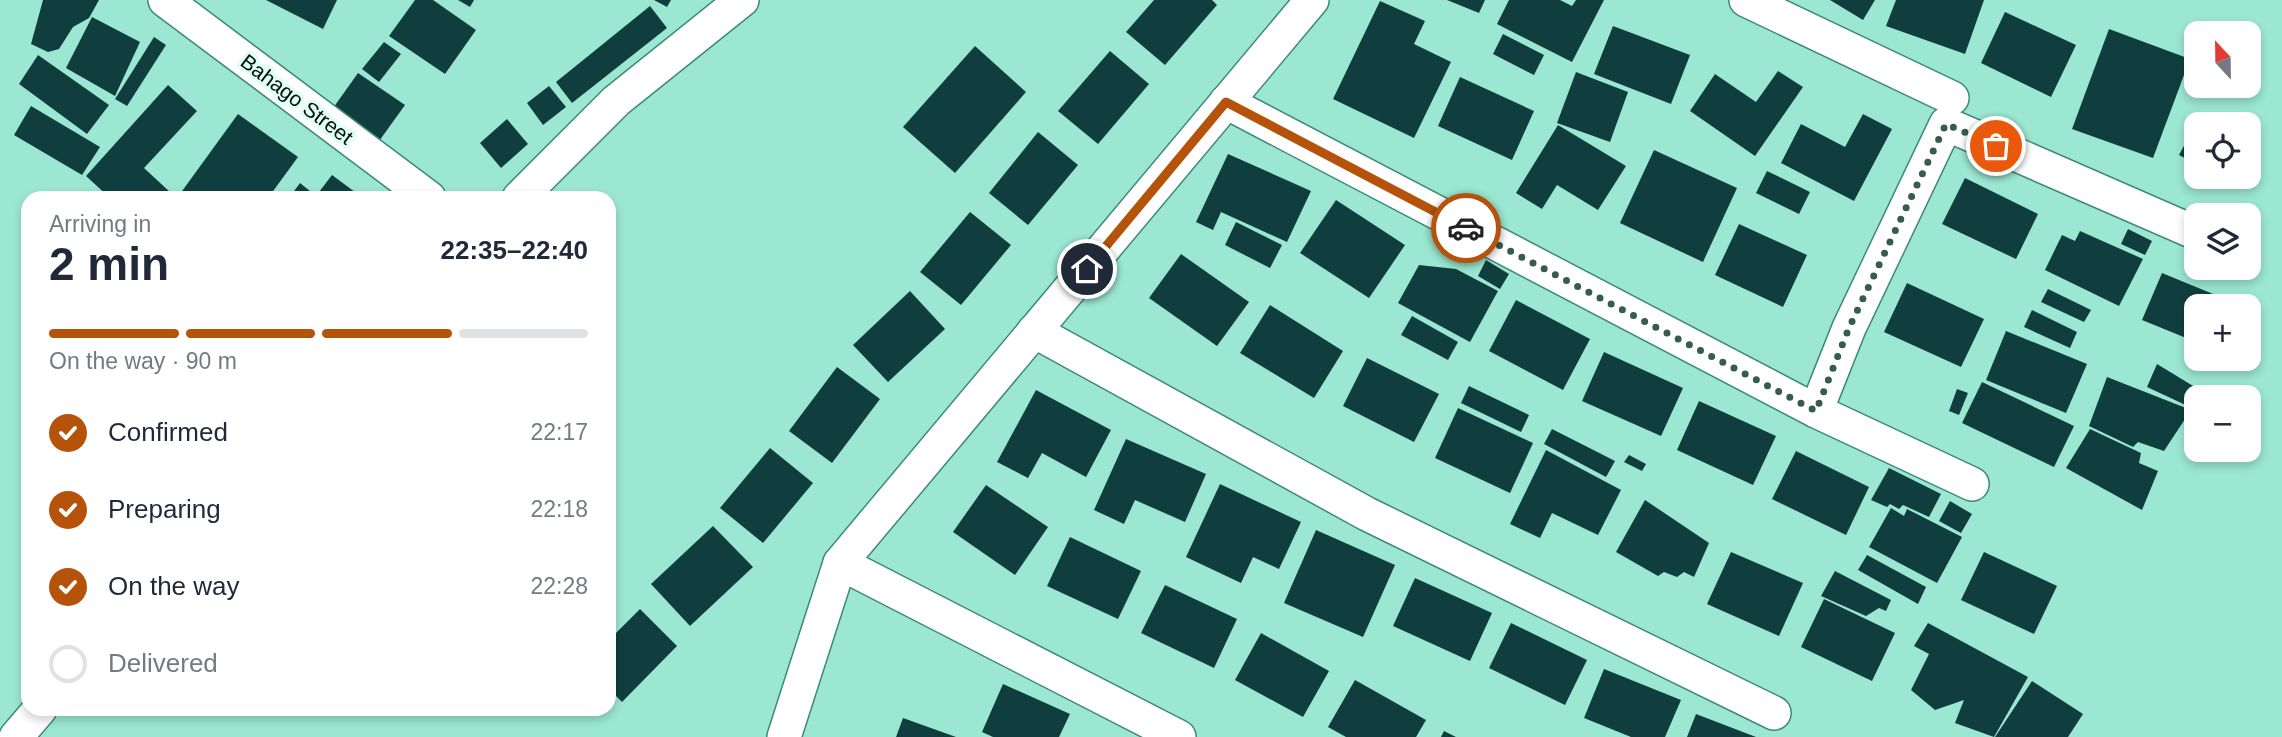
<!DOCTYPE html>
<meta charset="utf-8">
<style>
:root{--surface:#fff;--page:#f2f2f3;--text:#1f2937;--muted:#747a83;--line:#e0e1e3;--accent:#b45309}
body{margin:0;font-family:Helvetica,sans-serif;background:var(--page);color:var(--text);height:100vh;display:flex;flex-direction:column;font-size:26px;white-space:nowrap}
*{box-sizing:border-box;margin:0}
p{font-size:23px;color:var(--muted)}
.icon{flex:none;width:38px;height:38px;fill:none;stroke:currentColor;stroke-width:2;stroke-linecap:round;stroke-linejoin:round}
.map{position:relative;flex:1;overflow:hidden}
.sheet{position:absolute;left:21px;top:191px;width:595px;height:525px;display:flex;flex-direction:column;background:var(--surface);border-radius:21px;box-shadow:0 4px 10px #0003}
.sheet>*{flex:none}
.needle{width:46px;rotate:338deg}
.buttons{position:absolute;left:2184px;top:21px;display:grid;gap:14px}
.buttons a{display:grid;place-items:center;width:77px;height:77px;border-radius:14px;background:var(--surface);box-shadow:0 4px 10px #0003;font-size:35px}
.pin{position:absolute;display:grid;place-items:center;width:60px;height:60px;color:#fff;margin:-30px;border:4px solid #fff;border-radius:50%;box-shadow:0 2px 7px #0007}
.courier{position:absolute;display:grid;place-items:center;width:70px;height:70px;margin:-35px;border:5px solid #b45309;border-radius:50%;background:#fff;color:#222;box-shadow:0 2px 9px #0007}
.overview em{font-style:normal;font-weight:800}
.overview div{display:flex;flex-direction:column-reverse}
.overview{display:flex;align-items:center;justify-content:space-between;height:119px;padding:0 28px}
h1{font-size:46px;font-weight:800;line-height:52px}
.bar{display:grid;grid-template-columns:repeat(4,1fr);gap:10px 7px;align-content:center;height:84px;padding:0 28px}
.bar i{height:9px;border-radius:5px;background:var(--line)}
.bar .active{background:var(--accent)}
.bar p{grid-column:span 4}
ol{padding:0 28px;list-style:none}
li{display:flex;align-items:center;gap:21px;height:77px}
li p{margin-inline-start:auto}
li .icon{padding:7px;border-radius:50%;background:var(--accent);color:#fff;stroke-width:4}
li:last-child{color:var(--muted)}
li i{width:38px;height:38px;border:4px solid var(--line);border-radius:50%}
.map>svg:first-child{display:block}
.building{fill:#103e3e}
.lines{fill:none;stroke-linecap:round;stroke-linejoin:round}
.minor-casing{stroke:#3e8a78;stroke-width:36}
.minor{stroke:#fff;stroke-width:33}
.done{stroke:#365b51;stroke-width:7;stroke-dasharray:0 12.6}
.route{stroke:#b45309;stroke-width:9}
.labels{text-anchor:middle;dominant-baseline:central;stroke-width:7;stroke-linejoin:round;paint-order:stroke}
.street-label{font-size:21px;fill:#00100b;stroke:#e1fef5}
</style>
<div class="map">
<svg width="2282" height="737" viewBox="0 0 2282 737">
<rect width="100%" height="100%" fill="#9be7d2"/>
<!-- building -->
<g class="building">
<polygon points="43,0 99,0 89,18 73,27 59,49 48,52 31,44"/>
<polygon points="266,0 337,0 323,29"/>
<polygon points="415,0 433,0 476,30 445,74 389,36"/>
<polygon points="458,0 474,0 470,7"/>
<polygon points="654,0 671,0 667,7"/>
<polygon points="1154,0 1212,0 1217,5 1165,65 1126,32"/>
<polygon points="1447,0 1485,0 1479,13"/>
<polygon points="1509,0 1560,0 1572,6 1576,0 1604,0 1572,62 1497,24"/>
<polygon points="1830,0 1875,0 1863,20"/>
<polygon points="1896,0 1984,0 1965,54 1886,26"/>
<polygon points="1380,1 1425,21 1414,44 1451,62 1414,138 1333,99"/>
<polygon points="650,6 667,28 572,103 556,82"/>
<polygon points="2005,12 2076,45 2051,97 1981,63"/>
<polygon points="92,17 140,42 115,96 66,68"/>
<polygon points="1613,26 1690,55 1671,104 1594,74"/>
<polygon points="2109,29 2190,59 2153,158 2072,129"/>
<polygon points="1503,34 1544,55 1534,75 1493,54"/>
<polygon points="154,37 166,45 127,106 115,99"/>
<polygon points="384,42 401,54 379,82 362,69"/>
<polygon points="975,46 1026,92 955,173 903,127"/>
<polygon points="1110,51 1149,84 1098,144 1058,111"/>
<polygon points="38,55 109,105 87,134 19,84"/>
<polygon points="1778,71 1803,87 1755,156 1690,111 1715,74 1756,102"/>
<polygon points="1576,72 1628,92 1610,142 1557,123"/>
<polygon points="358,73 405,105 377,144 331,111"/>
<polygon points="1460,77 1534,111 1512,160 1438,126"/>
<polygon points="168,85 197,111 144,168 171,193 167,198 110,198 86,176"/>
<polygon points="549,86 566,107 543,125 527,103"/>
<polygon points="31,106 100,147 82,175 14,135"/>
<polygon points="2202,112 2225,124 2196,124 2196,164 2179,155"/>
<polygon points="238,114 298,157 268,198 177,198"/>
<polygon points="1863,114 1892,129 1854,201 1781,163 1801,124 1845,147"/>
<polygon points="507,119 528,144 501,168 480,143"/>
<polygon points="1558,125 1626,166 1598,210 1557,185 1542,209 1516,193"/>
<polygon points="1038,132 1078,165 1028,225 989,193"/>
<polygon points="2249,137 2257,141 2249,157"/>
<polygon points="1654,150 1737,188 1703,262 1620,223"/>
<polygon points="1228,154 1311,191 1287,242 1221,212 1213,230 1196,222"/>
<polygon points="1767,171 1810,192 1799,214 1756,193"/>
<polygon points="332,175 363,198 289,198 300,183 316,196"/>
<polygon points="2220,177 2238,177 2234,184"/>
<polygon points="1965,178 2038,214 2016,259 1942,224"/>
<polygon points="1336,200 1405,245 1369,298 1300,253"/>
<polygon points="970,212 1011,245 961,305 920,272"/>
<polygon points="1236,222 1282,245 1270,268 1225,245"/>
<polygon points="1739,224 1807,255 1783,307 1715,275"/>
<polygon points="2128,229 2152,241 2145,255 2121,244"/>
<polygon points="2080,231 2143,259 2119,306 2045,270 2062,235 2075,241"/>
<polygon points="1181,254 1249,302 1217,346 1149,298"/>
<polygon points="1486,260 1509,274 1500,289 1478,276"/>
<polygon points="1419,265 1456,269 1498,291 1470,342 1398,303"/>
<polygon points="2162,273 2235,303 2234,306 2196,306 2196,342 2142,320"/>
<polygon points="1907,283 1984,319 1961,367 1884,332"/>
<polygon points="2048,289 2091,310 2084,322 2041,302"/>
<polygon points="910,291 945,329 888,382 853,345"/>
<polygon points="1516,300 1590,339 1563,390 1489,351"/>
<polygon points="1270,305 1343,351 1314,398 1240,353"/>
<polygon points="2032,310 2077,332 2070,348 2024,327"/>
<polygon points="1412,316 1458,342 1448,360 1401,335"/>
<polygon points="2006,331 2087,364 2066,413 1986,380"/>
<polygon points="1604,352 1683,388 1661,436 1582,401"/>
<polygon points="1367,358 1439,394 1414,442 1343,406"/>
<polygon points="2157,364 2203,392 2196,397 2192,408 2147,387"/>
<polygon points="837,367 880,399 832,463 789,431"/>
<polygon points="2107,377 2191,410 2164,451 2138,442 2133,447 2089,426"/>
<polygon points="1982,382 2074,426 2054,467 1962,423"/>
<polygon points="1469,386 1529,415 1521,432 1461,403"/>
<polygon points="1957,389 1968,393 1959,415 1949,411"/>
<polygon points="1036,390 1111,430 1086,477 1042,453 1028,478 997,462"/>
<polygon points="1699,401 1776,436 1753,485 1677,450"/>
<polygon points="1458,408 1533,443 1510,493 1435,458"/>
<polygon points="1552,429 1615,461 1606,477 1544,444"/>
<polygon points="2090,429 2141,453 2139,463 2158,471 2142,510 2066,468"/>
<polygon points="1126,439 1206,474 1185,522 1135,500 1124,524 1094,510"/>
<polygon points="770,448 813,483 763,543 720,508"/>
<polygon points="1546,450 1621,490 1598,535 1552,513 1540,538 1510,524"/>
<polygon points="1796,451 1869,487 1846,535 1772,499"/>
<polygon points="1629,455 1646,464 1642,471 1624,462"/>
<polygon points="1889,468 1941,494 1929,517 1903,505 1899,509 1890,504 1887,507 1871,500"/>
<polygon points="1220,484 1301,522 1279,569 1253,557 1241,583 1186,557"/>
<polygon points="986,485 1048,527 1015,575 953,532"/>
<polygon points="1645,500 1709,543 1694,577 1684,572 1677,577 1664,572 1658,576 1616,552"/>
<polygon points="1950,501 1972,514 1961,533 1939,521"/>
<polygon points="1891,508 1904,516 1907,509 1962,537 1937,583 1869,547"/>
<polygon points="713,526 753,567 690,626 651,584"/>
<polygon points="1316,530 1395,565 1363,637 1284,603"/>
<polygon points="1070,537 1141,571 1118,619 1047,586"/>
<polygon points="1731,552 1803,583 1779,636 1707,604"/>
<polygon points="1984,552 2057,586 2034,634 1961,600"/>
<polygon points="1867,555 1926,587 1918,604 1858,570"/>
<polygon points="1835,571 1891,600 1886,611 1879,608 1866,616 1821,596"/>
<polygon points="1415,578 1492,613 1470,661 1393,626"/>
<polygon points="1165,585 1237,619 1214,668 1141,633"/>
<polygon points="1824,599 1895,633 1872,681 1801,647"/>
<polygon points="640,609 677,646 622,702 609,689 609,640"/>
<polygon points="1511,623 1587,660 1565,705 1489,668"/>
<polygon points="1928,623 2028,677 1994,737 1955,723 1964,700 1935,710 1911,690 1929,654 1914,646"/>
<polygon points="1261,633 1329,671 1303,717 1235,680"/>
<polygon points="1604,669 1681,700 1665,737 1631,737 1584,718"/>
<polygon points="1355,680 1426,720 1416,737 1346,737 1328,727"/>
<polygon points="2032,681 2083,714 2068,737 1995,737"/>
<polygon points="1003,684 1070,714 1059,737 993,737 982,732"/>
<polygon points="1696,714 1756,737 1687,737"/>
<polygon points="903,718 956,737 896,737"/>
<polygon points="1444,731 1456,737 1441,737"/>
</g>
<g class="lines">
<!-- minor casing -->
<g class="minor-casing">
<g id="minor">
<polyline points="165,0 429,198"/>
<polyline points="1746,0 1952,98"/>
<polyline points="1226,102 1816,411 1972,484"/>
<polyline points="519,198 616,101 742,0"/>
<polyline points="1034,331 1367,514 1774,713"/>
<polyline points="1816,411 1849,328 1946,124 2196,233"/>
<polyline points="840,563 1179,737"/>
<polyline points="16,737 40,709"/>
<polyline points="784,737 840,563 1312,0"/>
</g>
</g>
<!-- minor -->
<use href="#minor" class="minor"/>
</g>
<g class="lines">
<!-- done -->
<polyline class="done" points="1466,228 1816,411 1849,328 1946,124 1996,146"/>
<!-- route -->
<polyline class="route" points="1087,269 1226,102 1466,228"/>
</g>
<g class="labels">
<!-- street labels -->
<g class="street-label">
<text transform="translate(297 99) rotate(37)">Bahago Street</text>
</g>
</g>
</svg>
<div class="buttons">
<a><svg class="needle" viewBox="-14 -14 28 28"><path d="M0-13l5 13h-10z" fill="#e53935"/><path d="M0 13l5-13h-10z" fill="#747a83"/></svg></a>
<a><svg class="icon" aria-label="locate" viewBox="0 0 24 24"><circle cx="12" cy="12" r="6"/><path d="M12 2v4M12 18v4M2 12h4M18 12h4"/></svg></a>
<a><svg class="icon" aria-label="layers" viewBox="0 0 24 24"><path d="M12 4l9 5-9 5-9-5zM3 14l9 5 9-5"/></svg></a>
<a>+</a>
<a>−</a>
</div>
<div class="pin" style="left:1996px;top:146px;background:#ea580c"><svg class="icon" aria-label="bag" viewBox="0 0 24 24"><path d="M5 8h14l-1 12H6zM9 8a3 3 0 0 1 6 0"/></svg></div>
<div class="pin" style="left:1087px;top:269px;background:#1f2937"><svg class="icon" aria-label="home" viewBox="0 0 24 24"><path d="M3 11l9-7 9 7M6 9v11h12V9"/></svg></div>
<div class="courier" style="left:1466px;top:228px"><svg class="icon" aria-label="car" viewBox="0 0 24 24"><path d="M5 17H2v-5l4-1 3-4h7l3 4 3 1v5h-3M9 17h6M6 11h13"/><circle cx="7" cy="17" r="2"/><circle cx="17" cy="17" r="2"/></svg></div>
<section class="sheet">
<div class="overview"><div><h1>2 min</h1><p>Arriving in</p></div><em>22:35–22:40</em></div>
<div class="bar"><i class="active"></i><i class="active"></i><i class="active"></i><i></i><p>On the way · 90 m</p></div>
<ol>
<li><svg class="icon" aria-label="check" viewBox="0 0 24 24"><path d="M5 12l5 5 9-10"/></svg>Confirmed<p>22:17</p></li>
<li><svg class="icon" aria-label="check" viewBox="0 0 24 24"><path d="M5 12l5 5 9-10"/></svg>Preparing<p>22:18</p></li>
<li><svg class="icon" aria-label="check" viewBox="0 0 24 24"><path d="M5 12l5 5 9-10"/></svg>On the way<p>22:28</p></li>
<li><i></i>Delivered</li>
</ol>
</section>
</div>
